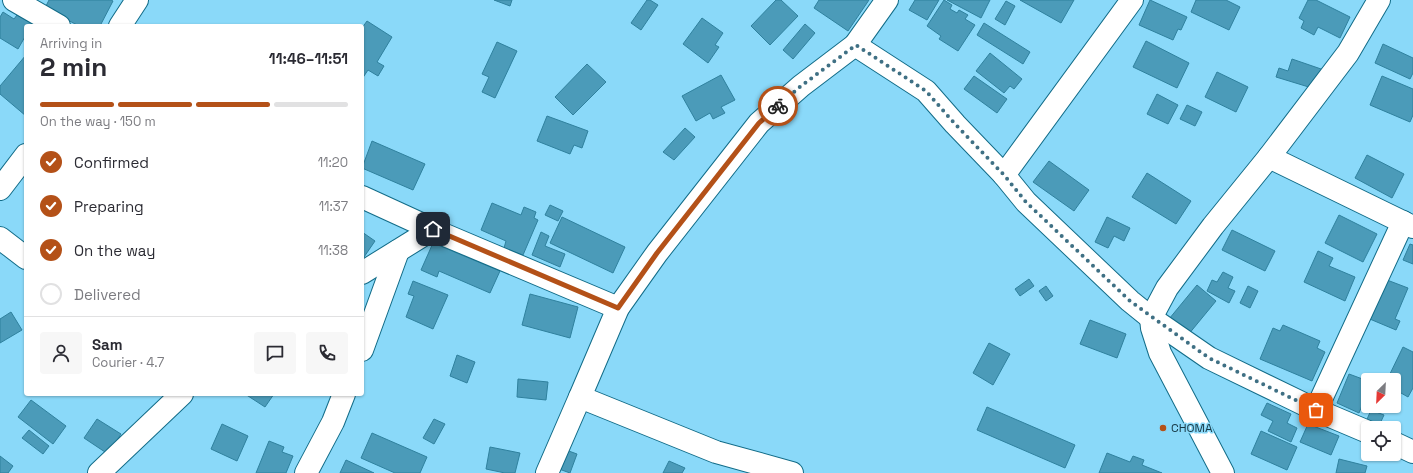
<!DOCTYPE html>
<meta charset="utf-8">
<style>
:root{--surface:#fff;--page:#f7f7f7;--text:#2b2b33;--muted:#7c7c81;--line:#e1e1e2;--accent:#b45118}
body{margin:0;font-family:"Space Grotesk",sans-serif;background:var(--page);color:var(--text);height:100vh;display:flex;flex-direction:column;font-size:15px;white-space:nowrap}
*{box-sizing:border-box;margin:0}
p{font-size:13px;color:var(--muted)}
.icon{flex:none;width:22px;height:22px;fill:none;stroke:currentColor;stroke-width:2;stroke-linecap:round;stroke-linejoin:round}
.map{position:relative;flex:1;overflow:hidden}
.details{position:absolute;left:24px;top:24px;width:340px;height:372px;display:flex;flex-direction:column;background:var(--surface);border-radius:4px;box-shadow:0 1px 3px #0004}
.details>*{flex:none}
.needle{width:26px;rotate:204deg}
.buttons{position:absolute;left:1361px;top:373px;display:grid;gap:8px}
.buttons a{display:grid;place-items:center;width:40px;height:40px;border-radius:4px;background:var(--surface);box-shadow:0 1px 3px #0004;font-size:20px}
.pin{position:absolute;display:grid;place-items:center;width:34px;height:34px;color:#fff;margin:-17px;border-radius:8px;box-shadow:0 2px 6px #0006}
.courier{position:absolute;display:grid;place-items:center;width:40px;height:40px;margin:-20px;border:3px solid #b45118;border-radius:50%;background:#fff;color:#222;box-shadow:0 1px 5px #0007}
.summary em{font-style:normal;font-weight:700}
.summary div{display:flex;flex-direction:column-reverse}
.summary{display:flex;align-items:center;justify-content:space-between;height:68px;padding:0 16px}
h1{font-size:26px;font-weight:700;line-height:30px}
.bar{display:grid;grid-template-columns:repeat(4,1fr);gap:6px 4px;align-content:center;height:48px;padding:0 16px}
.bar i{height:5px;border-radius:3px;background:var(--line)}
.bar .active{background:var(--accent)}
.bar p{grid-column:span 4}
.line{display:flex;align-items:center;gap:10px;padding:0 16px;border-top:1px solid var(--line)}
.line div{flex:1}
.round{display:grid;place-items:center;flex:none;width:42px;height:42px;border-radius:4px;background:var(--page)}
ol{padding:0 16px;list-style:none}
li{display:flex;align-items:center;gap:12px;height:44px}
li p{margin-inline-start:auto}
li .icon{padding:4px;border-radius:50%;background:var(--accent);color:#fff;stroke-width:4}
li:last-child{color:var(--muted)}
li i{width:22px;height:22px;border:2px solid var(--line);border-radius:50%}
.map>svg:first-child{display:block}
.building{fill:#4b9bb9;stroke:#2f819e}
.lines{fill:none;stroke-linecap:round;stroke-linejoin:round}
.street-casing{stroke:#126c88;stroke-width:24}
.street{stroke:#fff;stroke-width:22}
.done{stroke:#3f7084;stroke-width:4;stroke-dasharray:0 7.2}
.route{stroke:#b45118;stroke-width:5}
.poi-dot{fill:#b45118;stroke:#8ad9f9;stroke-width:1.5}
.labels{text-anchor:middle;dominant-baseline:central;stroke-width:3;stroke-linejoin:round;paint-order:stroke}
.poi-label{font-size:12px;fill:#173845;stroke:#8ad9f9;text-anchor:start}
</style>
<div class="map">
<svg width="1413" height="473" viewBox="0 0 1413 473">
<rect width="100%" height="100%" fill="#8ad9f9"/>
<!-- building -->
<g class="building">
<polygon points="49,0 111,0 113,1 100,26 79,26 45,8"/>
<polygon points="494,0 512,0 510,6"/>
<polygon points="647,0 650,0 658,5 641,30 631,23"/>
<polygon points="776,0 781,0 798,16 770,45 751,26"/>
<polygon points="819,0 869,0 848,31 814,8"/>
<polygon points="915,0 939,0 927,20 909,10"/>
<polygon points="944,0 952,5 950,9 957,13 959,10 968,15 965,19 975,25 958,51 939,39 941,36 927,26"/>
<polygon points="947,0 990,0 981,18"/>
<polygon points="1020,0 1074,0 1061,23"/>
<polygon points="1150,0 1187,17 1181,30 1178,29 1173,40 1139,25"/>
<polygon points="1196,0 1226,0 1240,7 1229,30 1191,12"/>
<polygon points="1308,0 1316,0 1350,17 1340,38 1318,27 1314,35 1301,28 1304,21 1299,18"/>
<polygon points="1006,1 1015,6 1005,25 995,19"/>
<polygon points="3,12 14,19 17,15 33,24 31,26 26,26 26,35 18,49 0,38 0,17"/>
<polygon points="702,18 723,33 715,45 719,47 708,63 683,44"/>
<polygon points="367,21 392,37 377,62 384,66 378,76 368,70 362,79 362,28"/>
<polygon points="984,23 1030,52 1023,64 977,35"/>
<polygon points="805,24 815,33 793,59 783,50"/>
<polygon points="1146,41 1189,63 1177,88 1133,67"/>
<polygon points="497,42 517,51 495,98 482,92 489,77 482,74"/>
<polygon points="1383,44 1413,58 1413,73 1410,79 1375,63"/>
<polygon points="990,53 1022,79 1014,89 1010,86 1004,93 976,71"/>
<polygon points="26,55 26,116 0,94 0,86"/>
<polygon points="1292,59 1324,70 1312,88 1276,77 1279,68 1288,71"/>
<polygon points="587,64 606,82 573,115 555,97"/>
<polygon points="1217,72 1248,87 1236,112 1205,97"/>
<polygon points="721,75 735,100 721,107 725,113 713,119 710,113 696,121 682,96"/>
<polygon points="974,76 1007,99 997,113 964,89"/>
<polygon points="1382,76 1413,89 1413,115 1410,122 1370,105"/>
<polygon points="1157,94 1178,105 1168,124 1147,114"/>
<polygon points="1187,105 1202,112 1195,126 1180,119"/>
<polygon points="547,116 588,131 582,148 574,145 570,154 537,141"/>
<polygon points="685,128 695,137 674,160 663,152"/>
<polygon points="372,141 425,164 413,190 362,168"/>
<polygon points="1367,155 1404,174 1392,198 1355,178"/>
<polygon points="1049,161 1089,190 1074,211 1033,182"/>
<polygon points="1147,173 1191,201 1176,224 1132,197"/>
<polygon points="492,203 521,215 524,207 536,212 534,218 538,220 523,255 504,248 506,241 481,230"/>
<polygon points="550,205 563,211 558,221 545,215"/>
<polygon points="1339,215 1377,234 1363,262 1325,243"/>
<polygon points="562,217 625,247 613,273 550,243"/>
<polygon points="1107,217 1130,228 1124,241 1114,236 1108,248 1095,242"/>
<polygon points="1232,230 1275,251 1265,271 1222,250"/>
<polygon points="362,232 375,241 362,260"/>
<polygon points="541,232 549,236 545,246 565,254 560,267 532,255"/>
<polygon points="433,243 500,271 490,293 439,271 437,277 421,270"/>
<polygon points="1410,244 1413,245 1413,264 1403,260"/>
<polygon points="1318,251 1333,258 1329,266 1355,277 1345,301 1304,282"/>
<polygon points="1223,272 1233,277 1228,288 1235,291 1229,303 1207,291 1212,280 1217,282"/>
<polygon points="1029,279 1034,286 1020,296 1015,289"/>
<polygon points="1387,280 1408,288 1395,319 1400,321 1396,330 1365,317"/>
<polygon points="413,281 448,295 433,329 406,317 414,296 408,294"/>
<polygon points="1197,285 1216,301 1188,335 1169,319"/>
<polygon points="1046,286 1053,296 1046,301 1039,291"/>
<polygon points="1248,286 1258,291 1250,308 1240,303"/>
<polygon points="530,294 578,307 570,338 522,325"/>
<polygon points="11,312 22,330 0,343 0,319"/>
<polygon points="1090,320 1126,334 1117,358 1080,344"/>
<polygon points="1283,325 1320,341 1317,348 1325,352 1312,381 1260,359 1273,328 1280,331"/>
<polygon points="989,343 1010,354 993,385 973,373"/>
<polygon points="1403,347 1413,352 1413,388 1408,397 1394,389 1394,380 1387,380"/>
<polygon points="457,355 475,362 467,383 450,376"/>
<polygon points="1349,374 1368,381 1368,391 1359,413 1337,403"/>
<polygon points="518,379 548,382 546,400 517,397"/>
<polygon points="245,394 274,394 265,407"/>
<polygon points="31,400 66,426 53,444 18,417"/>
<polygon points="1267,403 1291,414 1287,423 1297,428 1291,442 1268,431 1273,421 1261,415"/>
<polygon points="987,407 1075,445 1065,468 977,430"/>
<polygon points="1371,410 1384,415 1378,428 1365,424"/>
<polygon points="97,419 121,434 108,454 84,438"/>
<polygon points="434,419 445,424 434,444 423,438"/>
<polygon points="222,424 248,436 237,461 211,449"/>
<polygon points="1308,424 1339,436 1331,455 1300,442"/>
<polygon points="29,430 49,446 43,454 22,438"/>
<polygon points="1261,431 1297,447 1287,470 1251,454"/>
<polygon points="372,433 427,457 420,473 395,473 361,458"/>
<polygon points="269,441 284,447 282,452 293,456 286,473 256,473"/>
<polygon points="490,447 520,453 515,473 505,473 486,469"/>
<polygon points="566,450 577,454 570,473 559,469"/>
<polygon points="1107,453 1130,462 1133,456 1144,460 1142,465 1162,473 1099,473"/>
<polygon points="0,456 13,466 8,473 0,473"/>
<polygon points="1339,459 1367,466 1365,473 1336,473"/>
<polygon points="346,460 374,473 340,473"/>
<polygon points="669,461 685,468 682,473 663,473"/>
</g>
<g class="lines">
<!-- street casing -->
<g class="street-casing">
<g id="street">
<polyline points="14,0 59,26"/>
<polyline points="120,26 137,0"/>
<polyline points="855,45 926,91 955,124 1004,175 1026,202 1130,301 1151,318 1209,358 1316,410 1368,432"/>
<polyline points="1269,157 1413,227"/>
<polyline points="1004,175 1132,0"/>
<polyline points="0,189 26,155"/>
<polyline points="362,197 445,235 618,308"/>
<polyline points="0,238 26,258"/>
<polyline points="362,273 433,229"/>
<polyline points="362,350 398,251"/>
<polyline points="1316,410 1403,222"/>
<polyline points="1394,443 1413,452"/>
<polyline points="99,473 182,394"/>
<polyline points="306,473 333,422 344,394"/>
<polyline points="547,473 580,397"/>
<polyline points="792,473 716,452 580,397 618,308 657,253 759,123 801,86 855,45 887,0"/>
<polyline points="1223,473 1160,353 1152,328 1151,318 1167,288 1213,226 1269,157 1348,53 1379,0"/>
</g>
</g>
<!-- street -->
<use href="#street" class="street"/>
</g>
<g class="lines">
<!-- done -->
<polyline class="done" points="778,106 801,86 856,45 926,91 955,124 1004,175 1026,202 1130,301 1209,358 1316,410"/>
<!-- route -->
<polyline class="route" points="433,229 618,308 657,253 759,123 778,106"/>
</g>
<!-- markers -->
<circle class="poi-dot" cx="1163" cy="428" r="4"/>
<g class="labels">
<!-- poi labels -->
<g class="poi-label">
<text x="1171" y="428">CHOMA</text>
</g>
</g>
</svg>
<div class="buttons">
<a><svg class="needle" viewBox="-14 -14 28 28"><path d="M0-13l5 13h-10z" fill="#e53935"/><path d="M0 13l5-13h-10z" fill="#7c7c81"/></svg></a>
<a><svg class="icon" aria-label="locate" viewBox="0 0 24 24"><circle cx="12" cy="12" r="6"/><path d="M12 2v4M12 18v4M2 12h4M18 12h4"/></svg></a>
</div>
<div class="pin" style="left:1316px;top:410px;background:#ea580c"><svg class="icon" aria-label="bag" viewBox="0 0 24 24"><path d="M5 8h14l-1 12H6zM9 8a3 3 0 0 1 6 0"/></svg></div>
<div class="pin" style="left:433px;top:229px;background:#1f2937"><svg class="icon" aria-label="home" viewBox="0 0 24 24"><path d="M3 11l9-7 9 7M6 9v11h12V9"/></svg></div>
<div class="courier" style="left:778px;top:106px"><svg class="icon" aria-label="bike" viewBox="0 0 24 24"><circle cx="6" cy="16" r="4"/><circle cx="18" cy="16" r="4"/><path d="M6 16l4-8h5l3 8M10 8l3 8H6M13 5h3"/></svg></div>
<section class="details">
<div class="summary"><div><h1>2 min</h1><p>Arriving in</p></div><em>11:46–11:51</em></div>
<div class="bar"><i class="active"></i><i class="active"></i><i class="active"></i><i></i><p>On the way · 150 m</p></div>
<ol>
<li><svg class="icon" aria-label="check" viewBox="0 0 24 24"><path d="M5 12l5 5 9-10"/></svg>Confirmed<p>11:20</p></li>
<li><svg class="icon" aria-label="check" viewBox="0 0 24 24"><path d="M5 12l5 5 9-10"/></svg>Preparing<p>11:37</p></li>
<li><svg class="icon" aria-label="check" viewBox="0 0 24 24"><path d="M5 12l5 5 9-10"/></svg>On the way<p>11:38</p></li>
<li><i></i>Delivered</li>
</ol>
<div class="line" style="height:72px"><a class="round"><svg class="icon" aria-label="person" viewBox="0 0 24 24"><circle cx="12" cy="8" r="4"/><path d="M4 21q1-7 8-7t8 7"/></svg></a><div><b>Sam</b><p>Courier · 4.7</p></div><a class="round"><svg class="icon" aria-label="chat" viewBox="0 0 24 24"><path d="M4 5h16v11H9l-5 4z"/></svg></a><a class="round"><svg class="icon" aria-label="phone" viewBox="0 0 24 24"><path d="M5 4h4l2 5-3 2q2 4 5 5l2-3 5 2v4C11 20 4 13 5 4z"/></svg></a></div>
</section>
</div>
